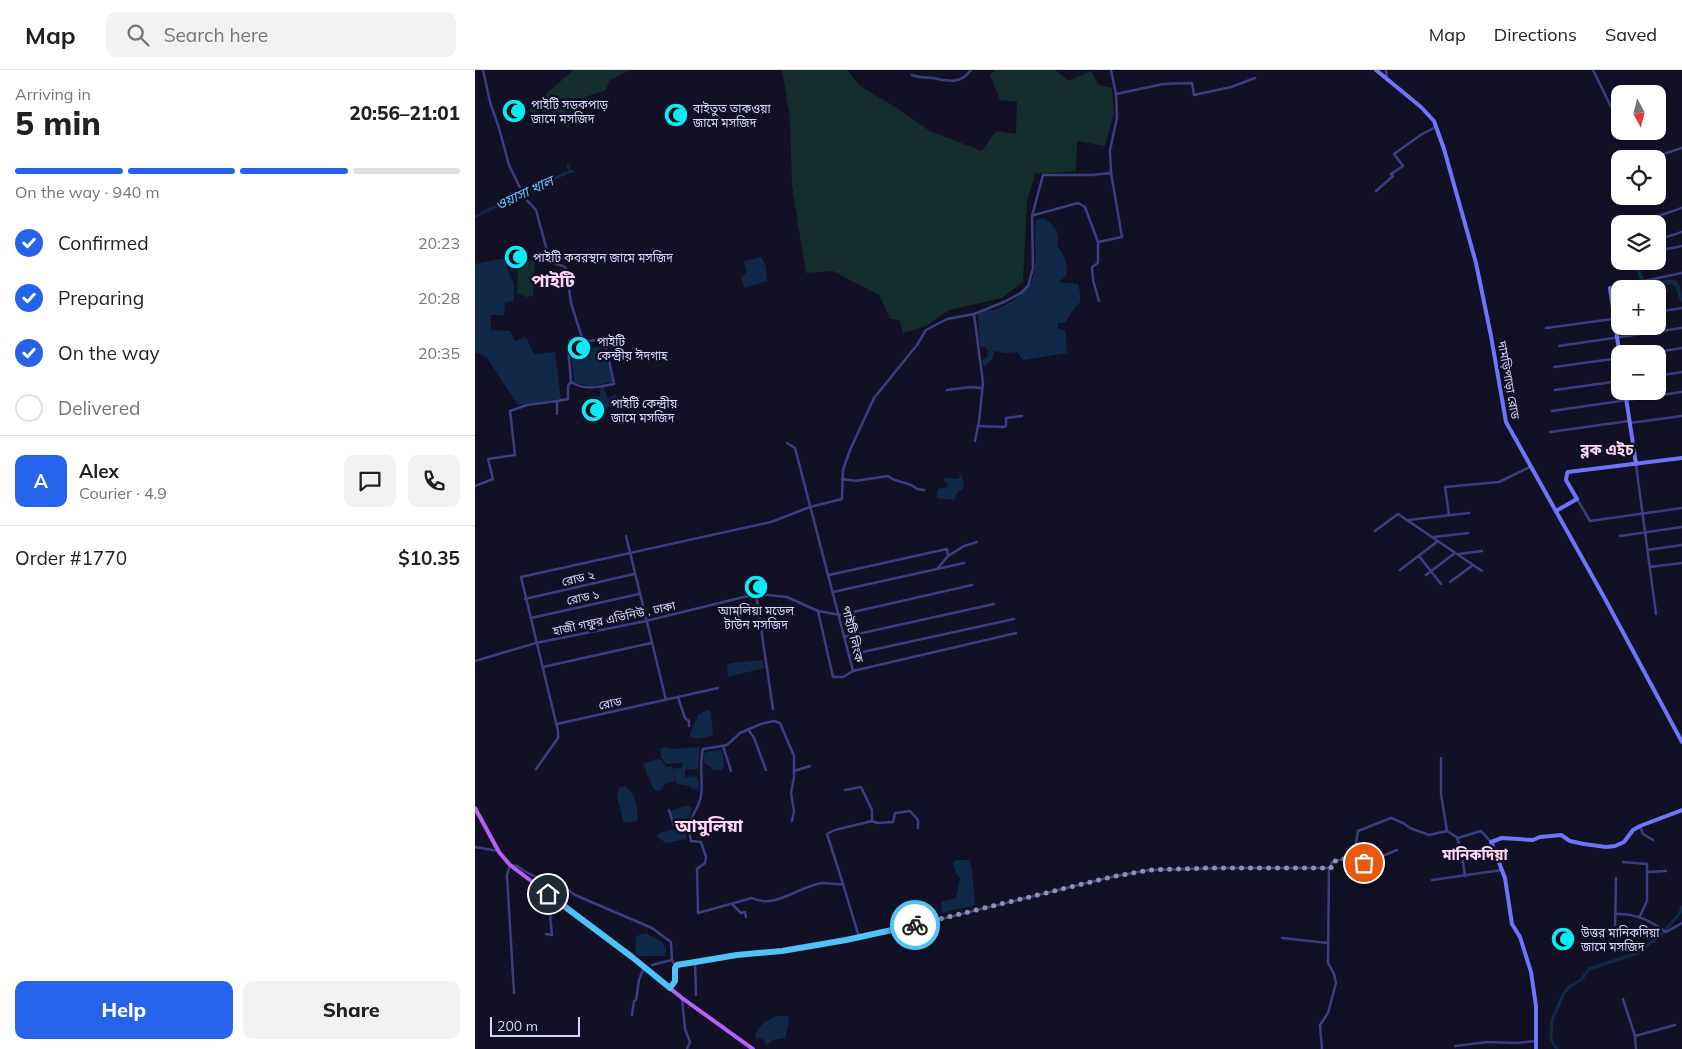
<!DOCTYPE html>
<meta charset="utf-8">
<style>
:root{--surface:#fff;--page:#f2f2f2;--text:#202124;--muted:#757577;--line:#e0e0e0;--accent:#2563eb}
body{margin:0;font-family:Mulish,"Noto Sans Bengali",sans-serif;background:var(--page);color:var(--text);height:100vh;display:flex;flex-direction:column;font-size:19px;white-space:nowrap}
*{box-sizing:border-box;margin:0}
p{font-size:16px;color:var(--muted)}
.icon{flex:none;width:28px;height:28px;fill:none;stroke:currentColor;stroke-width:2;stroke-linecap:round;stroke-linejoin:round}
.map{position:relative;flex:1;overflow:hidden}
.sheet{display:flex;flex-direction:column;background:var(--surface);width:475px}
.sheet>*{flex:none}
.needle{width:32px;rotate:173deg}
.tools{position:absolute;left:1136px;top:15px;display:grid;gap:10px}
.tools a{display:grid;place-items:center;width:55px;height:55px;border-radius:10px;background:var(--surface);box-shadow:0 1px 4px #0004;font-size:25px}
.scale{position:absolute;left:15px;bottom:12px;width:90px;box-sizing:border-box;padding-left:5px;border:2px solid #d7d5fd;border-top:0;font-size:14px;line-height:18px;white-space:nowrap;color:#d7d5fd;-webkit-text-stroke:4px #121025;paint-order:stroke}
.pin{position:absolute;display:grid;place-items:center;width:42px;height:42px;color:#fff;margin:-21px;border:2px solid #fff;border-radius:50%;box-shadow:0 1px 5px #0007}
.courier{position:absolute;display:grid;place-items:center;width:50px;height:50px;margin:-25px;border:4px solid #4fc3f7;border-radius:50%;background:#fff;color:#222;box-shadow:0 1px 6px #0007}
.summary em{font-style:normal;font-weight:800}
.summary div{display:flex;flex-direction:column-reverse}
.summary{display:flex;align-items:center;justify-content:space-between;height:85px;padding:0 15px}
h1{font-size:32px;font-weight:800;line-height:38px}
.bar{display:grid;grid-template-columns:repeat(4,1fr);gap:8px 5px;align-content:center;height:60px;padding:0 15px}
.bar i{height:6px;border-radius:4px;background:var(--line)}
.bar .on{background:var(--accent)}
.bar p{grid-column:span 4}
.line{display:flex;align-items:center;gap:12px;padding:0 15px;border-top:1px solid var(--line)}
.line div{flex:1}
.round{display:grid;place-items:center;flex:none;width:52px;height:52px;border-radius:10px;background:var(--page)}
ol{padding:0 15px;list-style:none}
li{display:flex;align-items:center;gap:15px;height:55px}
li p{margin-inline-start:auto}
li .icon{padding:5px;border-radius:50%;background:var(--accent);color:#fff;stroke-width:4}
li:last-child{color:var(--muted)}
li i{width:28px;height:28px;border:2px solid var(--line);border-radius:50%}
.action{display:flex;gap:10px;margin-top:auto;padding:10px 15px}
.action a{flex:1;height:58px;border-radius:10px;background:var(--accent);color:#fff;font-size:20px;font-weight:800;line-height:58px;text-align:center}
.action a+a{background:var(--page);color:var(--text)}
header{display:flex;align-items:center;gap:30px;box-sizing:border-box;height:70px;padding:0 25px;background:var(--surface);border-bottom:1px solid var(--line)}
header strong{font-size:24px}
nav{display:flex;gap:28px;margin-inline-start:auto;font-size:18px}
.search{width:350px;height:45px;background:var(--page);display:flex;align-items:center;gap:12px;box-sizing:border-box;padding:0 18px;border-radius:10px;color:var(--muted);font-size:19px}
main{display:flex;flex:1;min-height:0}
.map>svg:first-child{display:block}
.green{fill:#132e2c}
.water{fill:#102948}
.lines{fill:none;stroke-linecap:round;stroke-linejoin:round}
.canal{stroke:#102948;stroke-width:3}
.street{stroke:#3c3e82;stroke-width:2.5}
.secondary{stroke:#7074fa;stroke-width:4}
.primary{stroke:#b760f9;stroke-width:4}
.done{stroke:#9290b1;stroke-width:5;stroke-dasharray:0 9}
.route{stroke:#4fc3f7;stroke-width:6}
.labels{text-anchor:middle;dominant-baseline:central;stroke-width:5;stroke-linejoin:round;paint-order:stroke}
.poi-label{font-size:12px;fill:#d7d5fd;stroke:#121025;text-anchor:start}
.street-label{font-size:12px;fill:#d7d5fd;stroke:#121025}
.water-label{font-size:14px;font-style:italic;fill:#67bef9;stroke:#121025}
.quarter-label{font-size:15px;font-weight:bold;fill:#fed7f2;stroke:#121025}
.district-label{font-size:18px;font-weight:bold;fill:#fed7f2;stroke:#121025}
</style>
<header>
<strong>Map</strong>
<div class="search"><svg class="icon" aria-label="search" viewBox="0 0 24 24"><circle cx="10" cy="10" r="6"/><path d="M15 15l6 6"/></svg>Search here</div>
<nav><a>Map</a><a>Directions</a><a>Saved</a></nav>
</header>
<main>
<section class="sheet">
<div class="summary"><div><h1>5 min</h1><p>Arriving in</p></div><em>20:56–21:01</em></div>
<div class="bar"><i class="on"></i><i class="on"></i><i class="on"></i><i></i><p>On the way · 940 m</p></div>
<ol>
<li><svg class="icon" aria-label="check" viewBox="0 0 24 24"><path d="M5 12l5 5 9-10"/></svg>Confirmed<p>20:23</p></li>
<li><svg class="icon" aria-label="check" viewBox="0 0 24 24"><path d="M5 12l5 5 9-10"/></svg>Preparing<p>20:28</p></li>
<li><svg class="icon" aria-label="check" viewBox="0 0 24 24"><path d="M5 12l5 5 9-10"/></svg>On the way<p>20:35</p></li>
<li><i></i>Delivered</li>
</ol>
<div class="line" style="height:90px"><b class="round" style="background:var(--accent);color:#fff">A</b><div><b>Alex</b><p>Courier · 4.9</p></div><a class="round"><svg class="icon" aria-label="chat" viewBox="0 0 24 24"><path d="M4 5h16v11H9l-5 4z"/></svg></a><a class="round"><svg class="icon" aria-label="phone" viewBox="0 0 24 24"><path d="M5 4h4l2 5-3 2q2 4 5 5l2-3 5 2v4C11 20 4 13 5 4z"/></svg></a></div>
<div class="line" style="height:65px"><div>Order #1770</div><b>$10.35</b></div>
<div class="action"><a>Help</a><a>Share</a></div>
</section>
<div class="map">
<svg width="1207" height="979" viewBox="0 0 1207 979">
<rect width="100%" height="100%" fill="#121025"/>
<!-- green -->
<g class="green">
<polygon points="98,0 155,0 134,11 131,20 108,28 97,36 94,57 53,41"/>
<polygon points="307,0 372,0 385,16 420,37 455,61 507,81 521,61 541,64 542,32 525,30 515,5 520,0 580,0 594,11 616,1 624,15 637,18 639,43 630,76 602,71 601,101 560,104 552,132 548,212 527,228 474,240 451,256 428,263 424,250 415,249 404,225 358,201 331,203 317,116 315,48"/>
<polygon points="60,190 58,226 51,227 42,223 43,203 36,195"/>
</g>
<!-- water -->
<g class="water">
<path d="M568,148C580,153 585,164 582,176C588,182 593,195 592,203C591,207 587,210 584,212L603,214L605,222V232L598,240L590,253H583V259L590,260L592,283L548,290L542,282L531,283L519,281L517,290L510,296L508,295L507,290L512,287L513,281L511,277H505L503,244C508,240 514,241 521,239C526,237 530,235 535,232C571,214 557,182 561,150Z"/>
<polygon points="286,187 291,197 292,211 270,218 266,209 271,202 269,191"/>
<polygon points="30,188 34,204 39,213 39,230 30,233 29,245 16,245 16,260 35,261 40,271 51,267 59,284 80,282 86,329 43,335 12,288 0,282 0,194"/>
<path d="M1158,191H1163L1169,209L1173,213C1196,210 1207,202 1207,232L1204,229L1200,216L1196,214L1175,219L1168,218Z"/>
<polygon points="122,277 130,279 137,312 114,316 99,312 96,285 108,279"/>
<polygon points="128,316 133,329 141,324 143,332 128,340 121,337 120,327 125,326 124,317"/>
<polygon points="487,403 489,418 481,424 480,430 462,428 462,423 463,419 472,417 473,413 470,413 469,408 483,409"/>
<polygon points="288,590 289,598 253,607 252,595 257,593"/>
<path d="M232,640L235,641L236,644L238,665C230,667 222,671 215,667C215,660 221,652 223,645Z"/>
<polygon points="190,677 197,679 225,677 223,699 210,700 210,707 222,706 224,713 223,722 220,718 219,720 215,716 202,714 198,699 207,697 207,693 191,694 187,688 185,678"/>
<polygon points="247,680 249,695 247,700 237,700 235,696 229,693 228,685 231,682"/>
<polygon points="182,689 186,690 191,697 197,696 201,711 189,714 188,719 181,721 178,718 168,694"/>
<path d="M145,717H151C162,724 162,738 163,751L151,753L148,751L142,726Z"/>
<polygon points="210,736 216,737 217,739 212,752 199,754 196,741"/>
<polygon points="211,756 211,769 191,773 182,767 182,765 185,763"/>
<polygon points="482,790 494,790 497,799 500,835 467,843 466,832 481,828 485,809 480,801 478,792"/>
<polygon points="171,863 187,872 191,879 190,886 164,886 160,882 161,866"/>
<path d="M301,946H313L314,953L310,968L298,970L292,975L290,974L288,968L281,969L280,965C282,961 286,955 290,952C294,949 298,949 301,946Z"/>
</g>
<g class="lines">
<!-- canal -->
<g class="canal">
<polyline points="93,95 94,98"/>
<polyline points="94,102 97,101"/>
<polyline points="7,143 91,103"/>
<polyline points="0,147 4,145"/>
<polyline points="1082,979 1076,970 1077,950 1089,923 1094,917 1106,910 1114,899 1163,883 1186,865 1205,843 1207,837"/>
</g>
<!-- street -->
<g class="street">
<polyline points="8,0 15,32 24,58 34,95 50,128 61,140 75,192 88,196 91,198 96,233 108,271"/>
<polyline points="636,0 641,24 688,14 717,13 719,25 756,17 780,8"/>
<polyline points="911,0 912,8"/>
<polyline points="1118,0 1142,49 1146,63"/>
<path d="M437,5C444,8 451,7 458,8C473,11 485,15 496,0"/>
<polyline points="1174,89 1207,78"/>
<polyline points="636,103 635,80 642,48 641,24"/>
<polyline points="901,121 918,106 916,104 928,96 919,84 947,64 961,57"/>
<polyline points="559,145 603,133 610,137 623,172"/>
<polyline points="1174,149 1207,138"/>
<polyline points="1182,170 1207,162"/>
<polyline points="1182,181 1207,176"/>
<polyline points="1135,218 1207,203"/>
<polyline points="1182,242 1207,238"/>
<polyline points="499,244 508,313 504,351 500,371"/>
<polyline points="1071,258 1145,248"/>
<polyline points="1084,276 1207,258"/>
<polyline points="1170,284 1207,278"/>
<polyline points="1079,297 1145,288"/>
<polyline points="1182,306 1207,302"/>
<polyline points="472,320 496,317 506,318"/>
<polyline points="1080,320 1145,311"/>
<polyline points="1077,341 1207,322"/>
<path d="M82,344V331L93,329V316L96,312L93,276L108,271L127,270L130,272L139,314C123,317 111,321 96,312"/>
<polyline points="1155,353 1207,346"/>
<polyline points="503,356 529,357 531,356 531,348 547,346"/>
<polyline points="1075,362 1154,351"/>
<polyline points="312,373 320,378 378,601 541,563"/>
<polyline points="1161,395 1181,544"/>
<path d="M367,409L380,411L413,406C422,414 435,411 442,419L449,420"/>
<polyline points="0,416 18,409 13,389 40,385 35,341 52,335 82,331"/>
<polyline points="1102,429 1115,451 1207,438"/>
<polyline points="974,445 970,417 1024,412 1055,397"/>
<polyline points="933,450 994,443"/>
<polyline points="900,461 923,444 1007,501"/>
<polyline points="151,466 191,630"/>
<polyline points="1145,466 1207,457"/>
<polyline points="959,467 993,463"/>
<polyline points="1172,480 1207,475"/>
<polyline points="984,484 1007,481"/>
<polyline points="473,486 489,476 502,472"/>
<polyline points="944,486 966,514"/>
<polyline points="1175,497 1207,493"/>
<polyline points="925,500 963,471"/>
<polyline points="354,505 472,479 473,486 462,499"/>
<polyline points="951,505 980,483"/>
<polyline points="975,512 998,495"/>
<polyline points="358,522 489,493"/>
<polyline points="281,524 298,639"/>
<polyline points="50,529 159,504"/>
<polyline points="343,541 365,545 497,515"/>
<polyline points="56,548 164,524"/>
<polyline points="369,567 519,534"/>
<polyline points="374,585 539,549"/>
<polyline points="0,591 61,573 171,551 281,524 312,527 343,541 358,607 368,607 378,601"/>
<polyline points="68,597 176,573"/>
<polyline points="203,627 210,648 214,651 214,656"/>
<polyline points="82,654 243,618"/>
<polyline points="273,659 279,668 291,700"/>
<polyline points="248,676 256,701"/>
<polyline points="966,688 966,724 972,761 983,768 1006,761 1016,772"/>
<polyline points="61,699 83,668 83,661 46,507 296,452 335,437 367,429 368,400 375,380 399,328 442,275 451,260 472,249 499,244 529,232 546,223 553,216 558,198 557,146 568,105 617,105 636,103 647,167 623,172 623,193 617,197 618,210 624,231"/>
<polyline points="319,701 335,696"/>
<polyline points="370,720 386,717 397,740 397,751"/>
<polyline points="194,740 199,756 214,754"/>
<path d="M317,751L319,741L316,723L319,707V686L305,653L299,651L286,654L265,663L252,675L228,679C224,694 228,710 226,726C222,746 210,746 216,771L226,772L231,787L230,793L222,799L223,843L277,828C299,840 326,815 348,813C354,813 360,815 368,814L384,867"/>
<polyline points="1165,756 1168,764 1178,770"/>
<polyline points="982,768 986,779 990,806"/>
<polyline points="0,777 23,781"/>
<polyline points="883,785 881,773 883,761 916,748 928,753 935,758 954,765 972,761"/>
<polyline points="1148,792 1172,794 1172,831 1165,846"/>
<polyline points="36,795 42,796 51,802 61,807 83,813 100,825 177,858 196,872 197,890 200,896"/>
<polyline points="35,796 32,805 39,923"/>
<polyline points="1173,802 1191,801"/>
<polyline points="957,810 1027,800"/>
<polyline points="368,814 352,764 360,760 397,751 402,753 418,752 420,743 435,741 443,750 443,758"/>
<polyline points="257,834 266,843 270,842 271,847"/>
<path d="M1140,844C1160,843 1174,850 1191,862L1207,853"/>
<polyline points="1140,858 1141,808"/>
<polyline points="71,864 77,865 73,824"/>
<polyline points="807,868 853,873"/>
<polyline points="220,892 221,925"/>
<polyline points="177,895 197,890"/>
<polyline points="195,919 200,911 200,898 202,895 261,885 307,881 371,870 450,853 636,807 674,800 751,798 855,798 857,792 883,785 889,793 891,793 922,780"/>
<polyline points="207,928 210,959 215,972 212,979"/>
<polyline points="1148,929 1160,966 1161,979"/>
<polyline points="157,945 159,931 161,930 164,910 169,897"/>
<polyline points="1160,966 1200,955"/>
<polyline points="980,976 1013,972 1041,973 1061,971"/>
<polyline points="847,979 845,955 853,943 861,913 859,904 853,893 854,798"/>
</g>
<!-- secondary -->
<g class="secondary">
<polyline points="901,0 946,37 959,51 969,79 1001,193 1016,266 1031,352 1129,527 1207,672"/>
<polyline points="1135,218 1145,288"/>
<polyline points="1150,321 1161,394"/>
<polyline points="1081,441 1102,429 1091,410 1092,404 1093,402 1207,388"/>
<polyline points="1061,979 1061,936 1056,902 1045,867 1037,854 1030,808 1016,772 1027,768 1058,770 1065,767 1086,765 1095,771 1109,774 1131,777 1140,776 1149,772 1158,760 1165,756 1207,740"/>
</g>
<!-- primary -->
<polyline class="primary" points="0,738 24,782 35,795 157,887 207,928 278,979"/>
</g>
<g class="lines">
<!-- done -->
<polyline class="done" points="440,855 636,807 674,800 733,798 856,798 857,792 883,785 889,793"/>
<!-- route -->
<polyline class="route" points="73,824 157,887 195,918 200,911 200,898 202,895 262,885 307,881 371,870 440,855"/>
</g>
<!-- icons -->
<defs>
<g id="mosque-disc" transform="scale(1.25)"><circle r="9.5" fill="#09ecf5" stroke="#121025"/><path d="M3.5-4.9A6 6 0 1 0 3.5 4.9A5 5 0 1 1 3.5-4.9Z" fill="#111"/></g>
</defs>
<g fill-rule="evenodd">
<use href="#mosque-disc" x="39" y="41"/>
<use href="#mosque-disc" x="201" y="45"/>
<use href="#mosque-disc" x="41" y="187"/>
<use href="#mosque-disc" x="104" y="278"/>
<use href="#mosque-disc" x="118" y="340"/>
<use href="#mosque-disc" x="281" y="517"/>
<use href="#mosque-disc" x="1088" y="869"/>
</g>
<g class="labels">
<!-- poi labels -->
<g class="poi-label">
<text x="56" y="34">পাইটি সড়কপাড়<tspan x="56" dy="14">জামে মসজিদ</tspan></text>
<text x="218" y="38">বাইতুত তাকওয়া<tspan x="218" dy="14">জামে মসজিদ</tspan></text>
<text x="58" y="187">পাইটি কবরস্থান জামে মসজিদ</text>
<text x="122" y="271">পাইটি<tspan x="122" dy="14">কেন্দ্রীয় ঈদগাহ</tspan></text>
<text x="136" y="333">পাইটি কেন্দ্রীয়<tspan x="136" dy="14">জামে মসজিদ</tspan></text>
<text x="281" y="540" text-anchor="middle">আমুলিয়া মডেল<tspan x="281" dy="14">টাউন মসজিদ</tspan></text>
<text x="1106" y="862">উত্তর মানিকদিয়া<tspan x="1106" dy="14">জামে মসজিদ</tspan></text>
</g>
<!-- street labels -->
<g class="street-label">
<text transform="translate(1034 310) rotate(80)">দামড়িপাড়া রোড</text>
<text transform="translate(103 508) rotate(-13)">রোড ২</text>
<text transform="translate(108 527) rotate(-12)">রোড ১</text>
<text transform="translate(139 548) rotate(-12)">হাজী গফুর এভিনিউ , ঢাকা</text>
<text transform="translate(378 564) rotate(76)">পাইটি লিংক</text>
<text transform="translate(135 633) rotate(-12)">রোড</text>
</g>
<!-- water labels -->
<g class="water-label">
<text transform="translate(49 123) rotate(-25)">ওয়াসা খাল</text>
</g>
<!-- quarter labels -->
<g class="quarter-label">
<text x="1132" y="379">ব্লক এইচ</text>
<text x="1000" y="784">মানিকদিয়া</text>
</g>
<!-- district labels -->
<g class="district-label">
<text x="78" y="210">পাইটি</text>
<text x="234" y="755">আমুলিয়া</text>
</g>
</g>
</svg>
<div class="tools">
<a><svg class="needle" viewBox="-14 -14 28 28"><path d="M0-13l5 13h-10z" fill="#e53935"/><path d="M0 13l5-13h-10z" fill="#757577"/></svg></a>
<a><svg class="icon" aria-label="locate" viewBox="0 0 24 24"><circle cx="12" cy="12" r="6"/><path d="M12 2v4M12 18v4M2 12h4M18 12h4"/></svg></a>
<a><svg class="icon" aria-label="layers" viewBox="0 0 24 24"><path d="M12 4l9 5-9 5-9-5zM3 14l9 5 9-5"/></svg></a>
<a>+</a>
<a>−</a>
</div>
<div class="scale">200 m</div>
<div class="pin" style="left:889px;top:793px;background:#ea580c"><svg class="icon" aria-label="bag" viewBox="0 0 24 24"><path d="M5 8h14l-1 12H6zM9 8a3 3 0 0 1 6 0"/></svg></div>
<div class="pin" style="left:73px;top:824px;background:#1f2937"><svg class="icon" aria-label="home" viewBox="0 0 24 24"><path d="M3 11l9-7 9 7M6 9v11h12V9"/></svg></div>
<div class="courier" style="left:440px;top:855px"><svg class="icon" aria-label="bike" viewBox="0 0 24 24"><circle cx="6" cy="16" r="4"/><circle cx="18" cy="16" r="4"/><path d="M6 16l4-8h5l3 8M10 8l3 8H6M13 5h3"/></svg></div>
</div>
</main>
